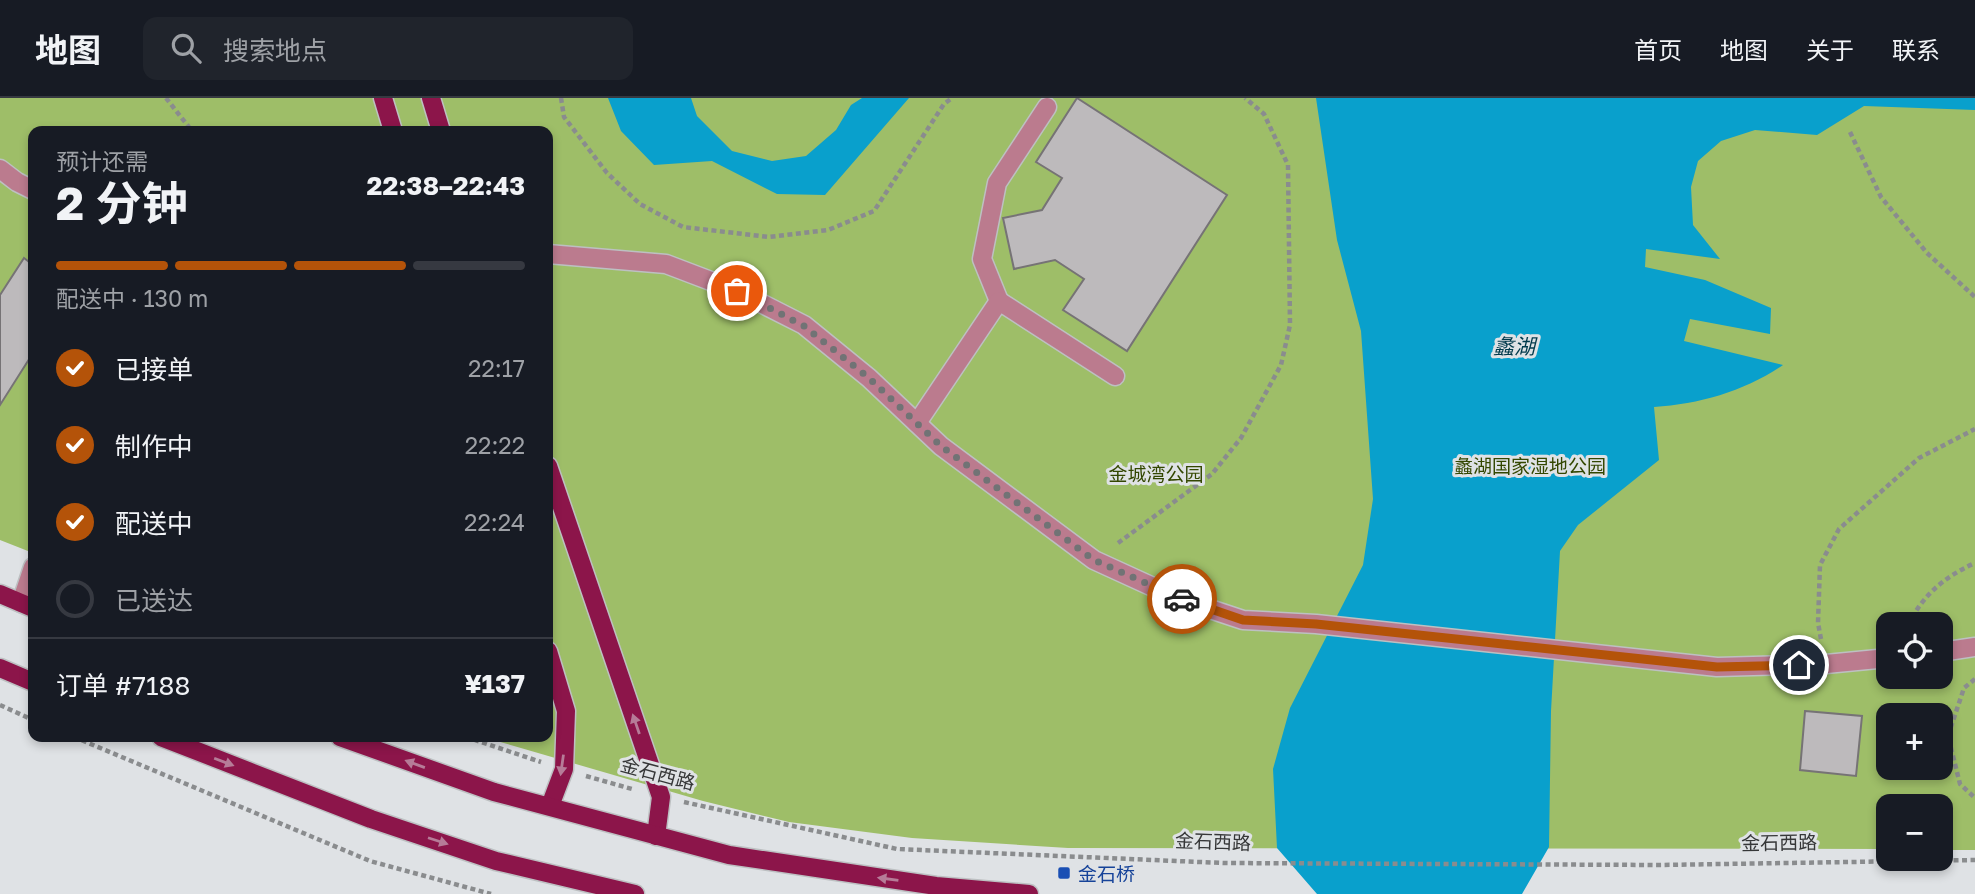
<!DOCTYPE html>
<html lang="zh">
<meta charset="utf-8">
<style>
:root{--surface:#171b24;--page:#20242c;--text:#f1f3f6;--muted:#9ea1a6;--line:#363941;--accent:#b45309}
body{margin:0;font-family:"Golos Text","Noto Sans SC",sans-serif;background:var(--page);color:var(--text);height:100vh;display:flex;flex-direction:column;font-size:26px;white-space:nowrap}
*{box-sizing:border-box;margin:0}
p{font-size:23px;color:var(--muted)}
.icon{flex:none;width:38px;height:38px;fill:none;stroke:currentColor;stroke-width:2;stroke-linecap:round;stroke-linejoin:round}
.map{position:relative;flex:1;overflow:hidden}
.details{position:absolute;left:28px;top:28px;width:525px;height:616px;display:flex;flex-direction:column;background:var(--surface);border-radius:14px;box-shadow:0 4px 10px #0003}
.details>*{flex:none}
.controls{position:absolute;left:1876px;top:514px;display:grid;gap:14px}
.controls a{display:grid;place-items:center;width:77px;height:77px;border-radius:14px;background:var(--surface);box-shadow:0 4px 10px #0003;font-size:35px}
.pin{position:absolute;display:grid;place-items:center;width:60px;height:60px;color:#fff;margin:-30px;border:4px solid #fff;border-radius:50%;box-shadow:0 2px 7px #0007}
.courier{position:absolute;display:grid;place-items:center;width:70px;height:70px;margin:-35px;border:5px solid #b45309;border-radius:50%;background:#fff;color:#222;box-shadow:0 2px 9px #0007}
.head em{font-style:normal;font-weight:700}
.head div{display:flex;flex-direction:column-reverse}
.head{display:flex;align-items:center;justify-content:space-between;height:119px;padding:0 28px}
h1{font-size:46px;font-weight:700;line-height:52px}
.bar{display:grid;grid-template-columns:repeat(4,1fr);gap:10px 7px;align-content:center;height:84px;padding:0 28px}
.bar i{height:9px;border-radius:5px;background:var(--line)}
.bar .on{background:var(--accent)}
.bar p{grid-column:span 4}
.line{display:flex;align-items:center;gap:18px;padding:0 28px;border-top:2px solid var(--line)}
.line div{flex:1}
ol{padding:0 28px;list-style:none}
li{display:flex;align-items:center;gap:21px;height:77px}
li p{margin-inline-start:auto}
li .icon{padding:7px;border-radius:50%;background:var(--accent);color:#fff;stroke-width:4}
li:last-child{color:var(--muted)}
li i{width:38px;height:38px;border:4px solid var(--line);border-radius:50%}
header{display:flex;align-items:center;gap:42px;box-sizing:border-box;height:98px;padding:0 35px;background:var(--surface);border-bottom:2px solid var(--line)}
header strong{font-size:33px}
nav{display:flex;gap:38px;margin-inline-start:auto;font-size:24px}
.search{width:490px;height:63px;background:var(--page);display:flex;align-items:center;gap:18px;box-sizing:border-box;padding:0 24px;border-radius:14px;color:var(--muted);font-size:26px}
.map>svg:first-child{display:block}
.green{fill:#9ebe68;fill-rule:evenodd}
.water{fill:#09a0cc}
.building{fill:#bdbabc;stroke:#767375;stroke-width:2}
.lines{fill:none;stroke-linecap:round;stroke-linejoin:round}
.minor-casing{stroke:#bdc0c2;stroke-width:21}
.major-casing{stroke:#bdc0c2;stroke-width:21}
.path{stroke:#8a8c8e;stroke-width:4.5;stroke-dasharray:5 3.5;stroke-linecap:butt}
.minor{stroke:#bb7b8e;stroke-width:18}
.major{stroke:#8c154a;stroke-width:18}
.oneway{fill:#b67c98}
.done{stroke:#717375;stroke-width:7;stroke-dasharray:0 12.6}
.route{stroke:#b45309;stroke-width:9}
.transit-dot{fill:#1a4fb4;stroke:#dfe2e5;stroke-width:2.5}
.labels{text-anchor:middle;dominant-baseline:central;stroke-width:6;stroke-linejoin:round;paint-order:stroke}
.park-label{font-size:19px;fill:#334701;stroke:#dfe2e5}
.street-label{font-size:19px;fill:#363738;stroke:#dfe2e5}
.transit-label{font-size:19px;fill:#164399;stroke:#dfe2e5;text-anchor:start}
.water-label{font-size:21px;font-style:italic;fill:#00394b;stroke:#dfe2e5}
</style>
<header>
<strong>地图</strong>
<div class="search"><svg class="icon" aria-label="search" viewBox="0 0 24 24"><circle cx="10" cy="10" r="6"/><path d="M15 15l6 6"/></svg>搜索地点</div>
<nav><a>首页</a><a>地图</a><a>关于</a><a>联系</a></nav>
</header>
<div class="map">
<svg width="1975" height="796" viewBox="0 0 1975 796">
<rect width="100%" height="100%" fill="#dfe2e5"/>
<!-- green -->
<path class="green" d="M0,0H1975V752H1941V709H1888V751L1068,750L912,740L789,724L703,703L483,639H548V33H33V455L0,442ZM1888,527H1941V579H1888ZM1888,618H1941V670H1888Z"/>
<!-- water -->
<g class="water">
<polygon points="608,0 691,0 697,18 732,53 772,63 806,58 836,32 851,7 862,0 909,0 825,97 777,96 712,63 654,67 621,33"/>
<path d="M1316,0H1975V12L1864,8L1817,37L1755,32L1721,43L1698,63L1691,89L1693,127L1720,161L1646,151L1645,169L1705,182L1771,210L1770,236L1690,221L1684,243L1783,267C1745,293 1700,306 1654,309L1659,362L1578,427L1560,453L1551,613L1549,749L1522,796H1317L1277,750L1273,671L1290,610L1363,467L1373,401L1361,233L1337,142Z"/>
</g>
<!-- building -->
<g class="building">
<polygon points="1077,0 1227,97 1127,253 1063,212 1084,181 1055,162 1014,171 1003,120 1042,112 1062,80 1036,64"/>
<polygon points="24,160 33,167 33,255 0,307 0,197"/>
<polygon points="1805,613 1862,618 1856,678 1800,672"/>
</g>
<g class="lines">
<!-- minor casing -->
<g class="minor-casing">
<g id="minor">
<polyline points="0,71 17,84 33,92"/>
<polyline points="548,156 666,166 737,193 804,227 869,280 941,348 1094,462 1177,500 1243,522 1316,526 1717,569 1826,566 1888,560"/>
<polyline points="999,203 982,161 997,85 1047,9"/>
<polyline points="917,325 999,203 1115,278"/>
<polyline points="21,505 33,469"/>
<polyline points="1941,554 1975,549"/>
</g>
</g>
<!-- major casing -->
<g class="major-casing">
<g id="major">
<polyline points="383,0 393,33"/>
<polyline points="431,0 441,33"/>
<polyline points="548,368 661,699 656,738"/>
<polyline points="0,496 33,510"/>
<polyline points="548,553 566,613 564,671 550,708"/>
<polyline points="0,570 33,584"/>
<polyline points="161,639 371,721 496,763 635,796"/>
<polyline points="340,639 494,694 729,757 936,788 1029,796"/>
</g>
</g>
<!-- path -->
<g class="path">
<polyline points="166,0 192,33"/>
<polyline points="561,0 564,19 607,75 640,106 683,129 769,139 828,132 874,113 944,6 952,0"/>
<polyline points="1850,34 1881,99 1927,155 1975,199"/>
<polyline points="1118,445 1212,376 1241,340 1281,267 1290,227 1288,67 1264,16 1245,0"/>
<path d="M1908,527C1923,497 1944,479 1975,465"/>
<polyline points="1821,541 1818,525 1820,467 1839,431 1919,360 1975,331"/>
<polyline points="1975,581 1964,590 1948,638 1960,686 1975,700"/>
<polyline points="0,607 33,622"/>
<polyline points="74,639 370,763 491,796"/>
<polyline points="466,639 541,664"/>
<polyline points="586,678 632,691"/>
<polyline points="684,704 897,751 1223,765 1660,767 1975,762"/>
</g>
<!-- minor -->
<use href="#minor" class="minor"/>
<!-- major -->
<use href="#major" class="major"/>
</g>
<!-- one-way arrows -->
<defs><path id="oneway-solid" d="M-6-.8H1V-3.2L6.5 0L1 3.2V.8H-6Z" transform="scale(1.75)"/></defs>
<g class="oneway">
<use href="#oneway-solid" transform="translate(636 626) rotate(-109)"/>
<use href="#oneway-solid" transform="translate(224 664) rotate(21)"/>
<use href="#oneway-solid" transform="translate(415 666) rotate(-160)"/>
<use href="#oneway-solid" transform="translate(562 667) rotate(98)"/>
<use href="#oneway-solid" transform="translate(438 743) rotate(18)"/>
<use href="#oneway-solid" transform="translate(888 781) rotate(-172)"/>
</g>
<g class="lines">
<!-- done -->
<polyline class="done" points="737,193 804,228 869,280 941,348 1094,462 1182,501"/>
<!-- route -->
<polyline class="route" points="1182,501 1243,522 1316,526 1717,569 1799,567"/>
</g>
<!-- markers -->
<rect class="transit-dot" x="1057" y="768" width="14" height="14" rx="3.5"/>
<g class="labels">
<!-- park labels -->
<g class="park-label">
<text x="1530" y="367">蠡湖国家湿地公园</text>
<text x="1156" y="375">金城湾公园</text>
</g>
<!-- street labels -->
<g class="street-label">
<text transform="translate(658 675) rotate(15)">金石西路</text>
<text transform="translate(1213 743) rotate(2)">金石西路</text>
<text transform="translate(1779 744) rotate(-1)">金石西路</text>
</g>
<!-- transit labels -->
<g class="transit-label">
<text x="1078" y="775">金石桥</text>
</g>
<!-- water labels -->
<g class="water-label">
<text x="1514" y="248">蠡湖</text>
</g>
</g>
</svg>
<div class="controls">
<a><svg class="icon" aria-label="locate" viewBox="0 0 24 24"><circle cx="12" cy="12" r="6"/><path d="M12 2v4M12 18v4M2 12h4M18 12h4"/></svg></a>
<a>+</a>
<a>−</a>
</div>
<div class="pin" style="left:737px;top:193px;background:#ea580c"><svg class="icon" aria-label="bag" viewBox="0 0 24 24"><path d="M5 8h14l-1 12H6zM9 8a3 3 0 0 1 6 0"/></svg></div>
<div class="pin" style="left:1799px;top:567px;background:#1f2937"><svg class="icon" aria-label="home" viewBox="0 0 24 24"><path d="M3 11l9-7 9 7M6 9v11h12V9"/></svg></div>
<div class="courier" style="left:1182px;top:501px"><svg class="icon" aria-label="car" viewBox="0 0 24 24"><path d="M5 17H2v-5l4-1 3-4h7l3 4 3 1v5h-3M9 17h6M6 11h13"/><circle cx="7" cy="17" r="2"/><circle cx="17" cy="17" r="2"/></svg></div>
<section class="details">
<div class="head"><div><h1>2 分钟</h1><p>预计还需</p></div><em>22:38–22:43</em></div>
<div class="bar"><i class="on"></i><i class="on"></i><i class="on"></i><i></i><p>配送中 · 130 m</p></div>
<ol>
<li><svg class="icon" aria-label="check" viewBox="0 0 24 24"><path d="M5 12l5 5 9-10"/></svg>已接单<p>22:17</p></li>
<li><svg class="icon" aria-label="check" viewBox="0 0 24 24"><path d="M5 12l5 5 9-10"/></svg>制作中<p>22:22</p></li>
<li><svg class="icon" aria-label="check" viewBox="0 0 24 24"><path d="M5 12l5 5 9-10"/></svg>配送中<p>22:24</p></li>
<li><i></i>已送达</li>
</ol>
<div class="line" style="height:91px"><div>订单 #7188</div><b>¥137</b></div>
</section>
</div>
